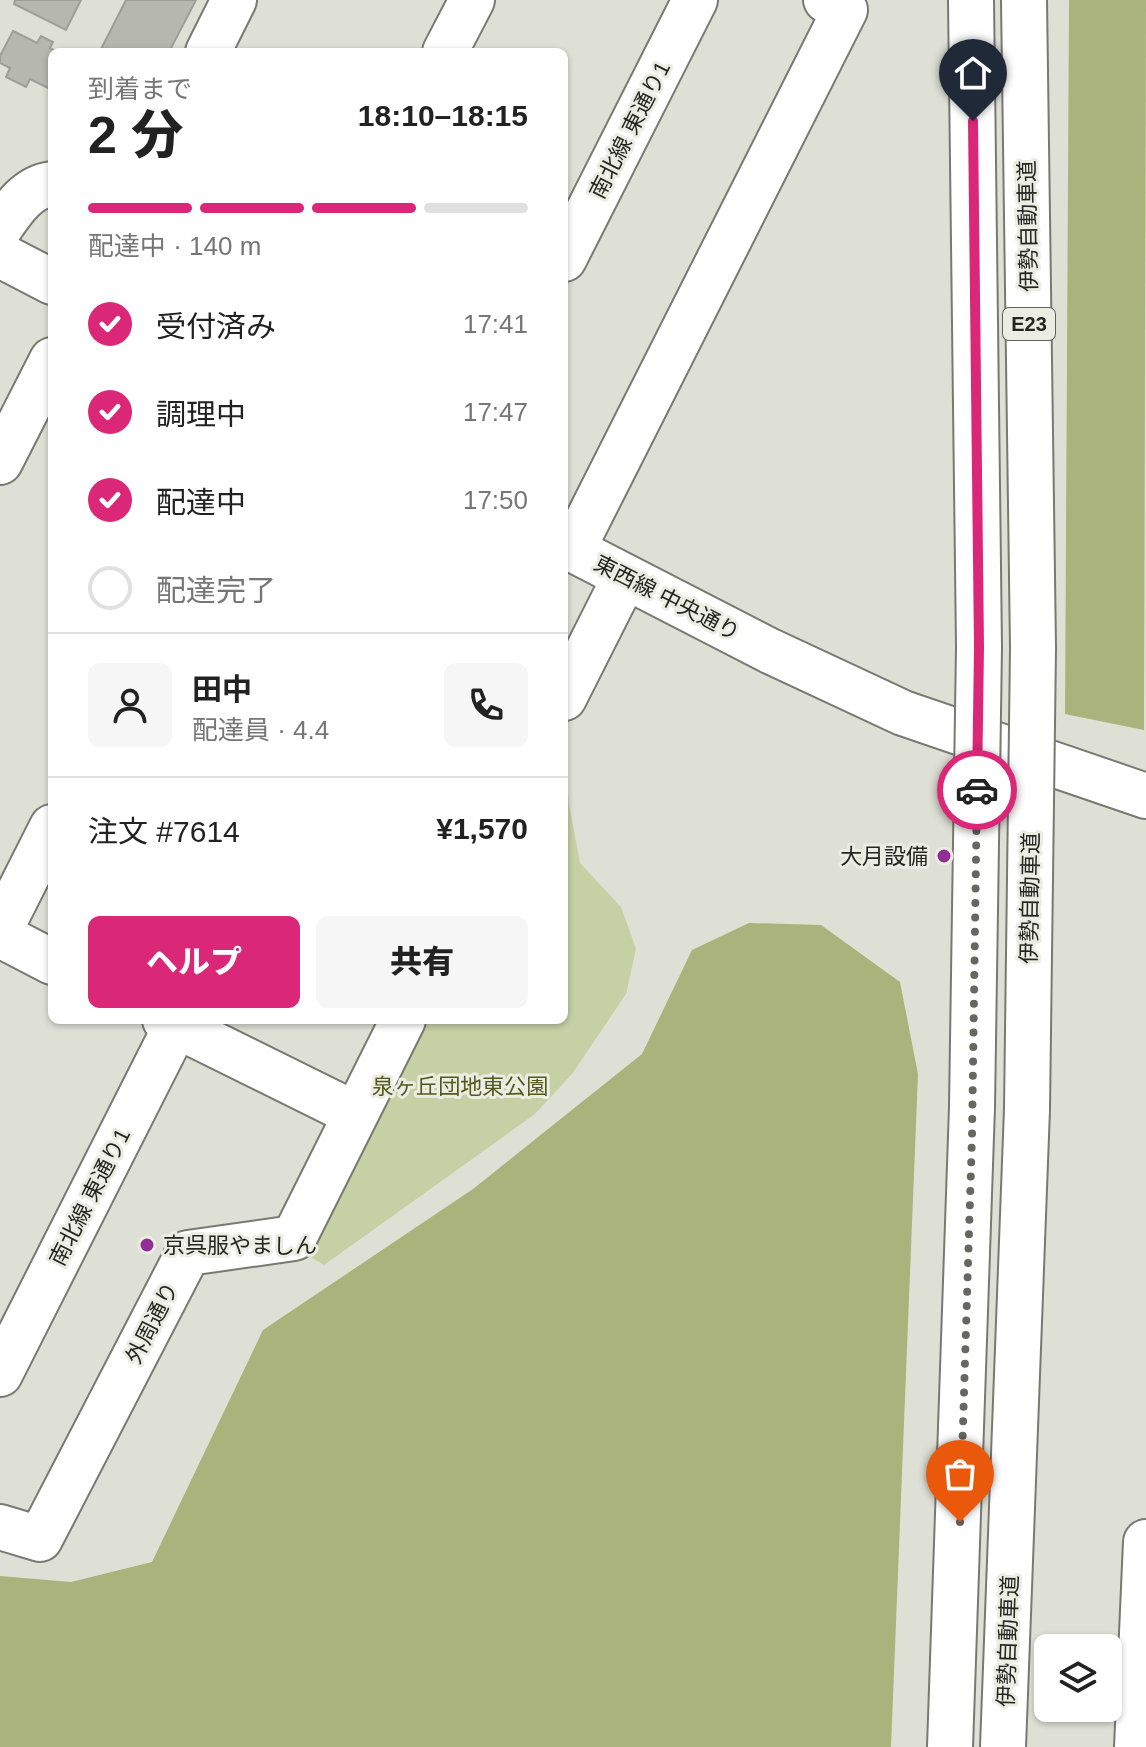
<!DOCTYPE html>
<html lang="ja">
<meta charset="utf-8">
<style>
:root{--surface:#fff;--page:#f6f6f6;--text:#222;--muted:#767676;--line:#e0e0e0;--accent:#db2777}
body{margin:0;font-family:Helvetica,"Noto Sans JP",sans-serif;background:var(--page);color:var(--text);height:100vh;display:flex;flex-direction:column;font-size:30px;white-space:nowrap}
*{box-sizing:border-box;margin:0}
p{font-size:26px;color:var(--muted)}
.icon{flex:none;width:44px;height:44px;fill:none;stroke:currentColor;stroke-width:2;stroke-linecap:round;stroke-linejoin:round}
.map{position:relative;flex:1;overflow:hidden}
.side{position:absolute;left:48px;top:48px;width:520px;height:976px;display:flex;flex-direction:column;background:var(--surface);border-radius:12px;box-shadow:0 2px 6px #0004}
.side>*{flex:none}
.controls{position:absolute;left:1034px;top:1634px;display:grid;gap:16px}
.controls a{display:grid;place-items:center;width:88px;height:88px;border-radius:12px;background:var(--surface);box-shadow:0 2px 6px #0004;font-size:40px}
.pin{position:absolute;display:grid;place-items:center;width:68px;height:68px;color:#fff;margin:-82px -34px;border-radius:50% 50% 50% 0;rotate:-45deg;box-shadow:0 0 8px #0007}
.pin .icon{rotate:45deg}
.courier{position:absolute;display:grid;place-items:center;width:80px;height:80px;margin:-40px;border:6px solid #db2777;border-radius:50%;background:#fff;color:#222;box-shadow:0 2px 10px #0007}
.summary em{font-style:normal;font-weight:800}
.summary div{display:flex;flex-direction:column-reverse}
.summary{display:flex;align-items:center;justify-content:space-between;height:136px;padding:0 40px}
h1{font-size:52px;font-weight:800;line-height:60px}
.bar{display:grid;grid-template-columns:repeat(4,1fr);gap:12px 8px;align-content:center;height:96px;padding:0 40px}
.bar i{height:10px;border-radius:6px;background:var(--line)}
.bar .active{background:var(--accent)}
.bar p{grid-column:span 4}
.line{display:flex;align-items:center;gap:20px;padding:0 40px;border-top:2px solid var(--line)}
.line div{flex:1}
.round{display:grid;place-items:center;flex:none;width:84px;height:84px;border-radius:12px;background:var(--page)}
ol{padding:0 40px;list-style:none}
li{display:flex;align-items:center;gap:24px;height:88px}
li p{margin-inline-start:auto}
li .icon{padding:8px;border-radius:50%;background:var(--accent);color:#fff;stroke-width:4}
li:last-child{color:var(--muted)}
li i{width:44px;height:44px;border:4px solid var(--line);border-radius:50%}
.button{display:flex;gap:16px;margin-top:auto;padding:16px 40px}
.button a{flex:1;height:92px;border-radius:12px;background:var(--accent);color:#fff;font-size:32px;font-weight:800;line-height:92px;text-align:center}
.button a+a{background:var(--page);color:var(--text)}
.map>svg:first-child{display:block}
.green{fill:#c7cfa5}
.forest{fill:#a9b37b}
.building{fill:#b6b8ae;stroke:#9d9f96;stroke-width:2}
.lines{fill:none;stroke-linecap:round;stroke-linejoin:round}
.minor-casing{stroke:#787a72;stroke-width:48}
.major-casing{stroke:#787a72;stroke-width:48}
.highway-casing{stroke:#787a72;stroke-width:48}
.minor{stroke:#fff;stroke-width:44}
.major{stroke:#fff;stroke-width:44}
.highway{stroke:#fff;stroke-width:44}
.highway-bridge-casing{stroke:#787a72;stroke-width:48;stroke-linecap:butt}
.highway-bridge{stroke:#fff;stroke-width:44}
.done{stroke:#666761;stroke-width:8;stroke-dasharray:0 14.4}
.route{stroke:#db2777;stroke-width:10}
.poi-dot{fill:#922f96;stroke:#ebede3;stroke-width:3}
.labels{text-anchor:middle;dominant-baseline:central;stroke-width:6;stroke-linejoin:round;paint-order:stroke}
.shield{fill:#ebede3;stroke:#60625c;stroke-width:2}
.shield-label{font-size:20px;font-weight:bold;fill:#252622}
.street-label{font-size:22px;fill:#252622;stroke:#ebede3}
.poi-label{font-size:22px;fill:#252622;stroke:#ebede3;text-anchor:end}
.park-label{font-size:22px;fill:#525a1c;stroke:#ebede3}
</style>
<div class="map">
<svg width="1146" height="1747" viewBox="0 0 1146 1747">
<rect width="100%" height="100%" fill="#dee0d6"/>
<!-- green -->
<polygon class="green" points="564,746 569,805 580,863 621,907 636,949 626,994 572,1074 535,1114 324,1265 303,1252 420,1020 564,1020"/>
<!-- forest -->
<g class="forest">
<polygon points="1069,0 1146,0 1144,730 1065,714"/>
<polygon points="749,923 821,925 900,982 918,1074 891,1747 0,1747 0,1576 71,1582 152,1562 263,1330 473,1189 642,1054 692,950"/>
</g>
<!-- building -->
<g class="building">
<polygon points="15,0 81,0 66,30 14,4"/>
<polygon points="126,0 196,0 169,52 107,52 101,49"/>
<polygon points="13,31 37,43 41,36 53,42 50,48 57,52 52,52 52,90 30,79 26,87 6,77 10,68 0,63 0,56"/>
</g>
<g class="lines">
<!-- minor casing -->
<g class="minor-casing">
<g id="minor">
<polyline points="208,52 234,0"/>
<polyline points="445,52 472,0"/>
<path d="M0,228C13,209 27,187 52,184"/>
<polyline points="0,255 52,282"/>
<polyline points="564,259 695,0"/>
<polyline points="0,462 52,360"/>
<polyline points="564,545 770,651 903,713 1146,796"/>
<polyline points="573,549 845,10 826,0"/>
<polyline points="564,698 625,577"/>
<polyline points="0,930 52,827"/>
<polyline points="0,935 52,962"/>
<polyline points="165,1020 355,1114"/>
<polyline points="0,1374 179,1020"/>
<polyline points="0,1527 40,1539 188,1253 294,1238 403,1020"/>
</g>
</g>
<!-- major casing -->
<g class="major-casing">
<polyline id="major" points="1137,1747 1146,1542"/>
</g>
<!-- highway casing -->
<g class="highway-casing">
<g id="highway">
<polyline points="971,0 979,647"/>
<polyline points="1024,0 1033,648"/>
<polyline points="950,1747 972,1107"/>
<polyline points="1003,1747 1027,1109"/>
</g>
</g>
<!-- minor -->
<use href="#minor" class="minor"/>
<!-- major -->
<use href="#major" class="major"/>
<!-- highway -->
<use href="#highway" class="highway"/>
<!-- highway-bridge casing -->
<g class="highway-bridge-casing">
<g id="highway-bridge">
<polyline points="972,1107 979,647"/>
<polyline points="1027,1109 1033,648"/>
</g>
</g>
<!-- highway-bridge -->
<use href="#highway-bridge" class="highway-bridge"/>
</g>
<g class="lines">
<!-- done -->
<polyline class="done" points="960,1522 972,1136 977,790"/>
<!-- route -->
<polyline class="route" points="973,121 979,647 977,790"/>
</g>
<!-- markers -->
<g class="poi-dot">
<circle cx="944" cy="856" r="8"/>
<circle cx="147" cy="1245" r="8"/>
</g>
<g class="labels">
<!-- shield labels -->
<rect class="shield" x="1003" y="308" width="52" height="32" rx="6"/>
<g class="shield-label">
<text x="1029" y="324">E23</text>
</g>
<!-- street labels -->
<g class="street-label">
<text transform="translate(630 130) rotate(-63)">南北線 東通り1</text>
<text transform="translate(1028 226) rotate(-91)">伊勢自動車道</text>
<text transform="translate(667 598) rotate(27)">東西線 中央通り</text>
<text transform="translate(1030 898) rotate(-89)">伊勢自動車道</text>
<text transform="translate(90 1197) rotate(-63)">南北線 東通り1</text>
<text transform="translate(152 1323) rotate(-63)">外周通り</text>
<text transform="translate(1008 1641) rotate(-88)">伊勢自動車道</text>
</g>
<!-- poi labels -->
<g class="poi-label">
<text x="928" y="856">大月設備</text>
<text x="163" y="1245" text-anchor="start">京呉服やましん</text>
</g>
<!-- park labels -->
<g class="park-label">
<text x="460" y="1086">泉ヶ丘団地東公園</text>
</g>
</g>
</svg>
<div class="controls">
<a><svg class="icon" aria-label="layers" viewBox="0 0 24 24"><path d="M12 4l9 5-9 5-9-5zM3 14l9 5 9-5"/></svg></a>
</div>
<div class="pin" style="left:960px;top:1522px;background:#ea580c"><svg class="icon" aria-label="bag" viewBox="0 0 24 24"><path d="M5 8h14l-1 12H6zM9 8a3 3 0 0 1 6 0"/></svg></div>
<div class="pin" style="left:973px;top:121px;background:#1f2937"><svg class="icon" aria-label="home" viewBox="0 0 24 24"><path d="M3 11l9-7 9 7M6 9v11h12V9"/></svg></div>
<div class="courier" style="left:977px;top:790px"><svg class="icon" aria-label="car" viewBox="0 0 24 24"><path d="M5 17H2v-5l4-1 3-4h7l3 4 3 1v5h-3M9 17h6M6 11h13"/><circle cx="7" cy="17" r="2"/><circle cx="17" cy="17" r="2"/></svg></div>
<section class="side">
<div class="summary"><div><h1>2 分</h1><p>到着まで</p></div><em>18:10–18:15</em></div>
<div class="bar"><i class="active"></i><i class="active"></i><i class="active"></i><i></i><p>配達中 · 140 m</p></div>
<ol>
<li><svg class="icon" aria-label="check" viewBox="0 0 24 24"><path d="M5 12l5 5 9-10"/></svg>受付済み<p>17:41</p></li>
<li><svg class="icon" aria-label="check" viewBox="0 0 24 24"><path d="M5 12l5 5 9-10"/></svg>調理中<p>17:47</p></li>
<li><svg class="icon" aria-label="check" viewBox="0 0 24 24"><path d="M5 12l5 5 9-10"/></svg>配達中<p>17:50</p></li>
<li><i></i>配達完了</li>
</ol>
<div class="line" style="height:144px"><a class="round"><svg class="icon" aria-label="person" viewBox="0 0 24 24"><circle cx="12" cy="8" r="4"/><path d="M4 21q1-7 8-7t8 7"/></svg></a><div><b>田中</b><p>配達員 · 4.4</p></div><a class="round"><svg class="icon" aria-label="phone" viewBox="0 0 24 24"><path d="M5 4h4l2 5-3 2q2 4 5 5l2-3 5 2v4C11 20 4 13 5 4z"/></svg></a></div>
<div class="line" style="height:104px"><div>注文 #7614</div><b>¥1,570</b></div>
<div class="button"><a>ヘルプ</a><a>共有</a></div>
</section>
</div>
